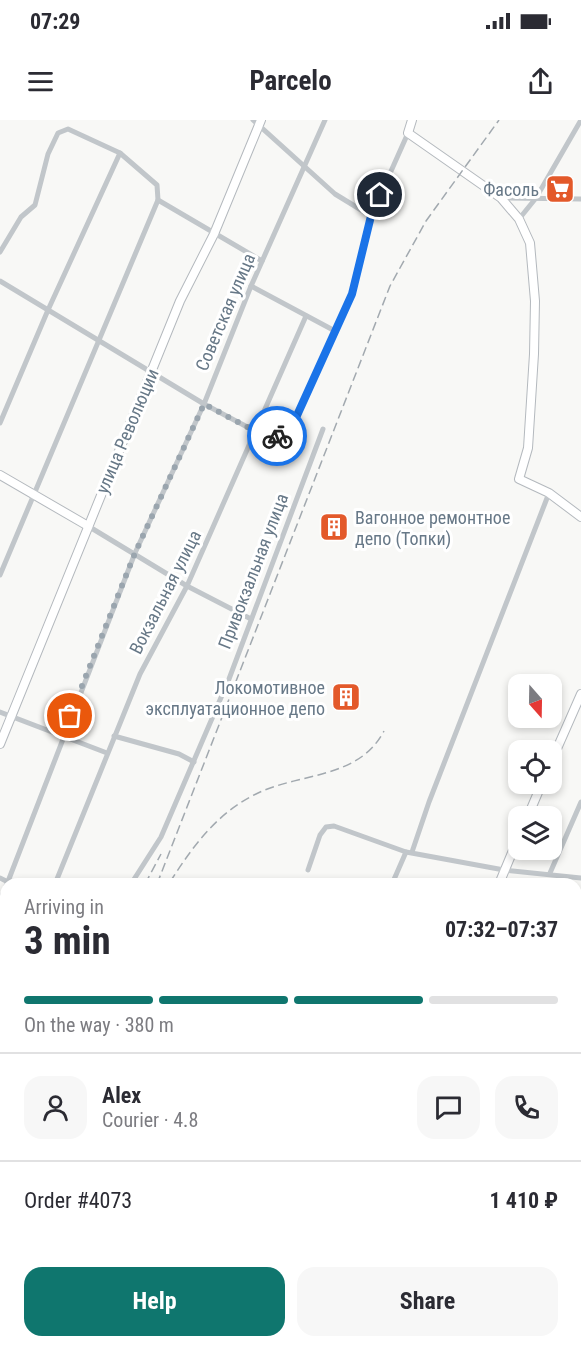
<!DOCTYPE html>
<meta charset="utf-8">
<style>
:root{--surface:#fff;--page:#f7f7f7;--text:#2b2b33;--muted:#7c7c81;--line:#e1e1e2;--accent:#0f766e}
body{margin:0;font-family:"Roboto Condensed",sans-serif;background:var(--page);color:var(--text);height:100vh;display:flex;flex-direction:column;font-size:22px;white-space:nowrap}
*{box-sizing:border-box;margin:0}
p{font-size:20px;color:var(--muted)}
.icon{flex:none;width:33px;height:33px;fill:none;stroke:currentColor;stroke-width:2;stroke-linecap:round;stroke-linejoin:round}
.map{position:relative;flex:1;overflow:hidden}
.details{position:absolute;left:0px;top:758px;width:582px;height:470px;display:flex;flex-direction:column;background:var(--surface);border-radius:18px 18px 0 0;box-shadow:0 3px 9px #0003}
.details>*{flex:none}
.needle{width:39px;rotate:160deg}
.tools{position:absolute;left:508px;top:554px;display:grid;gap:12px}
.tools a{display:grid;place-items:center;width:54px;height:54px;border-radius:12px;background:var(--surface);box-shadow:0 3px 9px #0003;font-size:30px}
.pin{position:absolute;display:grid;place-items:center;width:51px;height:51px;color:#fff;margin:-26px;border:3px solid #fff;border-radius:50%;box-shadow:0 2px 6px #0007}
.courier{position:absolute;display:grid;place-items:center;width:60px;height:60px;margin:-30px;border:4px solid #1a73e8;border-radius:50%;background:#fff;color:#222;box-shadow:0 2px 8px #0007}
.head em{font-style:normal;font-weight:700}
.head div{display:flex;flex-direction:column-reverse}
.head{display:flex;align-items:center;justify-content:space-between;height:102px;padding:0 24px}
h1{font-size:39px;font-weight:700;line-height:45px}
.bar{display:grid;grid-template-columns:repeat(4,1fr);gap:9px 6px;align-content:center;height:72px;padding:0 24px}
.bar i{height:8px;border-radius:4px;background:var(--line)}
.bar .selected{background:var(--accent)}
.bar p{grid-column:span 4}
.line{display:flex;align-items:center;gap:15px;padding:0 24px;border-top:2px solid var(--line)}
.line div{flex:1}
.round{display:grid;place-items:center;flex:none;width:63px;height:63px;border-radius:18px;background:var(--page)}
.cta{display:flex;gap:12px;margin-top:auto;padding:12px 24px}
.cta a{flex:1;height:69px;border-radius:18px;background:var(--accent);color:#fff;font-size:24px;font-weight:700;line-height:69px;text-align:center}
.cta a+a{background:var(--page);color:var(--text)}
.status{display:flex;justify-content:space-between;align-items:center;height:42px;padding:0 30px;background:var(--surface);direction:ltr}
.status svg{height:16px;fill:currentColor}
header{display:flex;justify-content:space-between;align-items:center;height:78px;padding:0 24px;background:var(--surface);font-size:27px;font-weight:700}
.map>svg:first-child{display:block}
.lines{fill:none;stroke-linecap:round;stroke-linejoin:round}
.secondary-casing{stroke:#b4b9be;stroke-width:10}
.street{stroke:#c1c6ca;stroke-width:5}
.secondary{stroke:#fff;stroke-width:8}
.rail{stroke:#a2a9af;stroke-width:1.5;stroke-dasharray:9 4.5;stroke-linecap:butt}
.done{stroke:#9aa5ae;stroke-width:6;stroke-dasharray:0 10.8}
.route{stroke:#1a73e8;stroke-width:8}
.labels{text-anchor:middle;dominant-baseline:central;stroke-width:6;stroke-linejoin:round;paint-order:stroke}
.poi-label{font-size:18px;fill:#677887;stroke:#fff;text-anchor:end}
.street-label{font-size:18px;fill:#677887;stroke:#fff}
</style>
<div class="status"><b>07:29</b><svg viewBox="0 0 49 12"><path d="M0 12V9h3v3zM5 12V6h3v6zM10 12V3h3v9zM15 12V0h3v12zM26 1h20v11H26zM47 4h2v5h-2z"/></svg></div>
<header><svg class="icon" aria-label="menu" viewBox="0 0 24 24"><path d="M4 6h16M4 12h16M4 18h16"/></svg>Parcelo<svg class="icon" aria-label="share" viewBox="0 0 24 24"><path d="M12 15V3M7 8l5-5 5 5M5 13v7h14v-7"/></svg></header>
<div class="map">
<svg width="581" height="1226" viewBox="0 0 581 1226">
<rect width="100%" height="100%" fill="#f8f8f6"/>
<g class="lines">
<!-- secondary casing -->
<g class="secondary-casing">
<g id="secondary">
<polyline points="412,0 408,13 501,78 519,99 530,123 535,181 534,234 528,328 519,359 549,373 581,397"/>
<polyline points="0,355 88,406"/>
<polyline points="0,624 180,181 214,114 261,0"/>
<polyline points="552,640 581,574"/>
<polyline points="528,696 542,663"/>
<polyline points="499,764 519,716"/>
<polyline points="306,1226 308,1221"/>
</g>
</g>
<!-- street -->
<g class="street">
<polyline points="253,0 335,74 371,96"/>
<polyline points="501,78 581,79"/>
<polyline points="519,99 536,78 581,0"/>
<polyline points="0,132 21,97 35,85 48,34 58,13 68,9 120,33 157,65 158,80 262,141"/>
<polyline points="0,161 204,284 270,319 283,314 294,302 352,174 371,96 408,13"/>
<polyline points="251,166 335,211"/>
<polyline points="0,303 48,190 120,33"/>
<polyline points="88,406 187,466 251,499"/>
<polyline points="0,455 158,80"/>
<polyline points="0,592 107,633"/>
<polyline points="114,616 179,634 194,642"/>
<polyline points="412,732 429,682 549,373"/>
<polyline points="308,750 320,715 326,707 334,706 406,732 504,750 581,758"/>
<polyline points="550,753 581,682"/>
<polyline points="0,758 12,764"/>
<polyline points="7,764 135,433 204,284 251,166 325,0"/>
<polyline points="55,764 140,554 187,466 306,196"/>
<polyline points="131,764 161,717 229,559 323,309"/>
<polyline points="392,764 406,732"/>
<polyline points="0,781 6,766"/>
<polyline points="576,828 581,816"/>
<polyline points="0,896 6,882"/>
<polyline points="576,905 581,907"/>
<polyline points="576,1033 581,1035 576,1047"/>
<polyline points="0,1077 6,1066"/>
<polyline points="576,1133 581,1135"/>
<polyline points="190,1221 202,1226"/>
<polyline points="530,1221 545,1226"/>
<polyline points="98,1226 100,1221"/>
<polyline points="340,1226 343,1221"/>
<polyline points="396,1226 398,1221"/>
<polyline points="498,1226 501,1221"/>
</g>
<!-- secondary -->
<use href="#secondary" class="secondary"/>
<!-- rail -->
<g class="rail">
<path d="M170,762C193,726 217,693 256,674C300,652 358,660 384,611"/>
<polyline points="145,764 161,734"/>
<polyline points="157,764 390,166 426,101 499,0"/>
<polyline points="0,1153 6,1138"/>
<polyline points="0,1168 6,1153"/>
<polyline points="0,1182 6,1166"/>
</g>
</g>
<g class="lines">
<!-- done -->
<polyline class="done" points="70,596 135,433 204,284 270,319 277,316"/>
<!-- route -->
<polyline class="route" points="277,316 283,314 294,302 352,174 371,96 380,75"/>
</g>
<!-- icons -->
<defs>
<g id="supermarket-square" transform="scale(1.5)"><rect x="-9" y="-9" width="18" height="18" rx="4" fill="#e3592a" stroke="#fff"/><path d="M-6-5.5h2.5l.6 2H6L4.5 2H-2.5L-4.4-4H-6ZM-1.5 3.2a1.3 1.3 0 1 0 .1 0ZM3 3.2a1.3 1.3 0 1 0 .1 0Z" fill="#fff"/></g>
<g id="building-square" transform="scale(1.5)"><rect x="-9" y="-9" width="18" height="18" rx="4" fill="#e3592a" stroke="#fff"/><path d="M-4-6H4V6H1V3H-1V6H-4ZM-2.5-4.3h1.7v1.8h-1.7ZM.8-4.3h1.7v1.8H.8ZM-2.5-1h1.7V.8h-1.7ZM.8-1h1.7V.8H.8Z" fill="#fff"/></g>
</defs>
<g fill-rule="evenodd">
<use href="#supermarket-square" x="560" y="69"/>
<use href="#building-square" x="334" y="407"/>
<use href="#building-square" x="346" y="577"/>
</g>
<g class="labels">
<!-- poi labels -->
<g class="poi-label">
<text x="539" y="69">Фасоль</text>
<text x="355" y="397" text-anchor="start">Вагонное ремонтное<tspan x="355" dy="21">депо (Топки)</tspan></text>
<text x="325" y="567">Локомотивное<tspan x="325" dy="21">эксплуатационное депо</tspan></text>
</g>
<!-- street labels -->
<g class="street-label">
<text transform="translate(225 192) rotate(-67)">Советская улица</text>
<text transform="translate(127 311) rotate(-67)">улица Революции</text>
<text transform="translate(253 451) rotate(-69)">Привокзальная улица</text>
<text transform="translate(165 472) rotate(-63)">Вокзальная улица</text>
</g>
</g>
</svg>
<div class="tools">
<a><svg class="needle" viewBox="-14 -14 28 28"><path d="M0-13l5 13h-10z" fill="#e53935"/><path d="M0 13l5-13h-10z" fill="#7c7c81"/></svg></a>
<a><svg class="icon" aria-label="locate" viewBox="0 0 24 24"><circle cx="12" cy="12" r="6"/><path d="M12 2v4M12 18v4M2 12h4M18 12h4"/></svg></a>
<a><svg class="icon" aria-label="layers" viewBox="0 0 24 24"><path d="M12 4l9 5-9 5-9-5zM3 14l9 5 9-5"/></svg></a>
</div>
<div class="pin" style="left:70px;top:596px;background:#ea580c"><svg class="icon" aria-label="bag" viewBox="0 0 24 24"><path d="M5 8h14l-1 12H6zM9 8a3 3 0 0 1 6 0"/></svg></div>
<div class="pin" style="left:380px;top:75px;background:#1f2937"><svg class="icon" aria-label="home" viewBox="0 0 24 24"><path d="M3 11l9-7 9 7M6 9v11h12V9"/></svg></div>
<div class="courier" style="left:277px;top:316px"><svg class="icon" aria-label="bike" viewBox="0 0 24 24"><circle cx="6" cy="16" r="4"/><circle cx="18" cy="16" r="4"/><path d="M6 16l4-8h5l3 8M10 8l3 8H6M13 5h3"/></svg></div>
<section class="details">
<div class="head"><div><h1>3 min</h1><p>Arriving in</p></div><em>07:32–07:37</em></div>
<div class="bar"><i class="selected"></i><i class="selected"></i><i class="selected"></i><i></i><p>On the way · 380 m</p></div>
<div class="line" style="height:108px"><a class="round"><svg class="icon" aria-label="person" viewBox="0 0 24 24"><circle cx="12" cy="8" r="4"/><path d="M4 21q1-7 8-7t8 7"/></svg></a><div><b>Alex</b><p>Courier · 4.8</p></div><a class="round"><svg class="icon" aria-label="chat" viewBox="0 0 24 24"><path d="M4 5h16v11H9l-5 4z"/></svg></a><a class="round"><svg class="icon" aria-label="phone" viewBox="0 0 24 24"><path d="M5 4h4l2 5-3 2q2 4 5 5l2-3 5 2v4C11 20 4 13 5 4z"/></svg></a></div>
<div class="line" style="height:78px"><div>Order #4073</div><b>1 410 ₽</b></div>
<div class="cta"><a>Help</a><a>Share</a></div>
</section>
</div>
